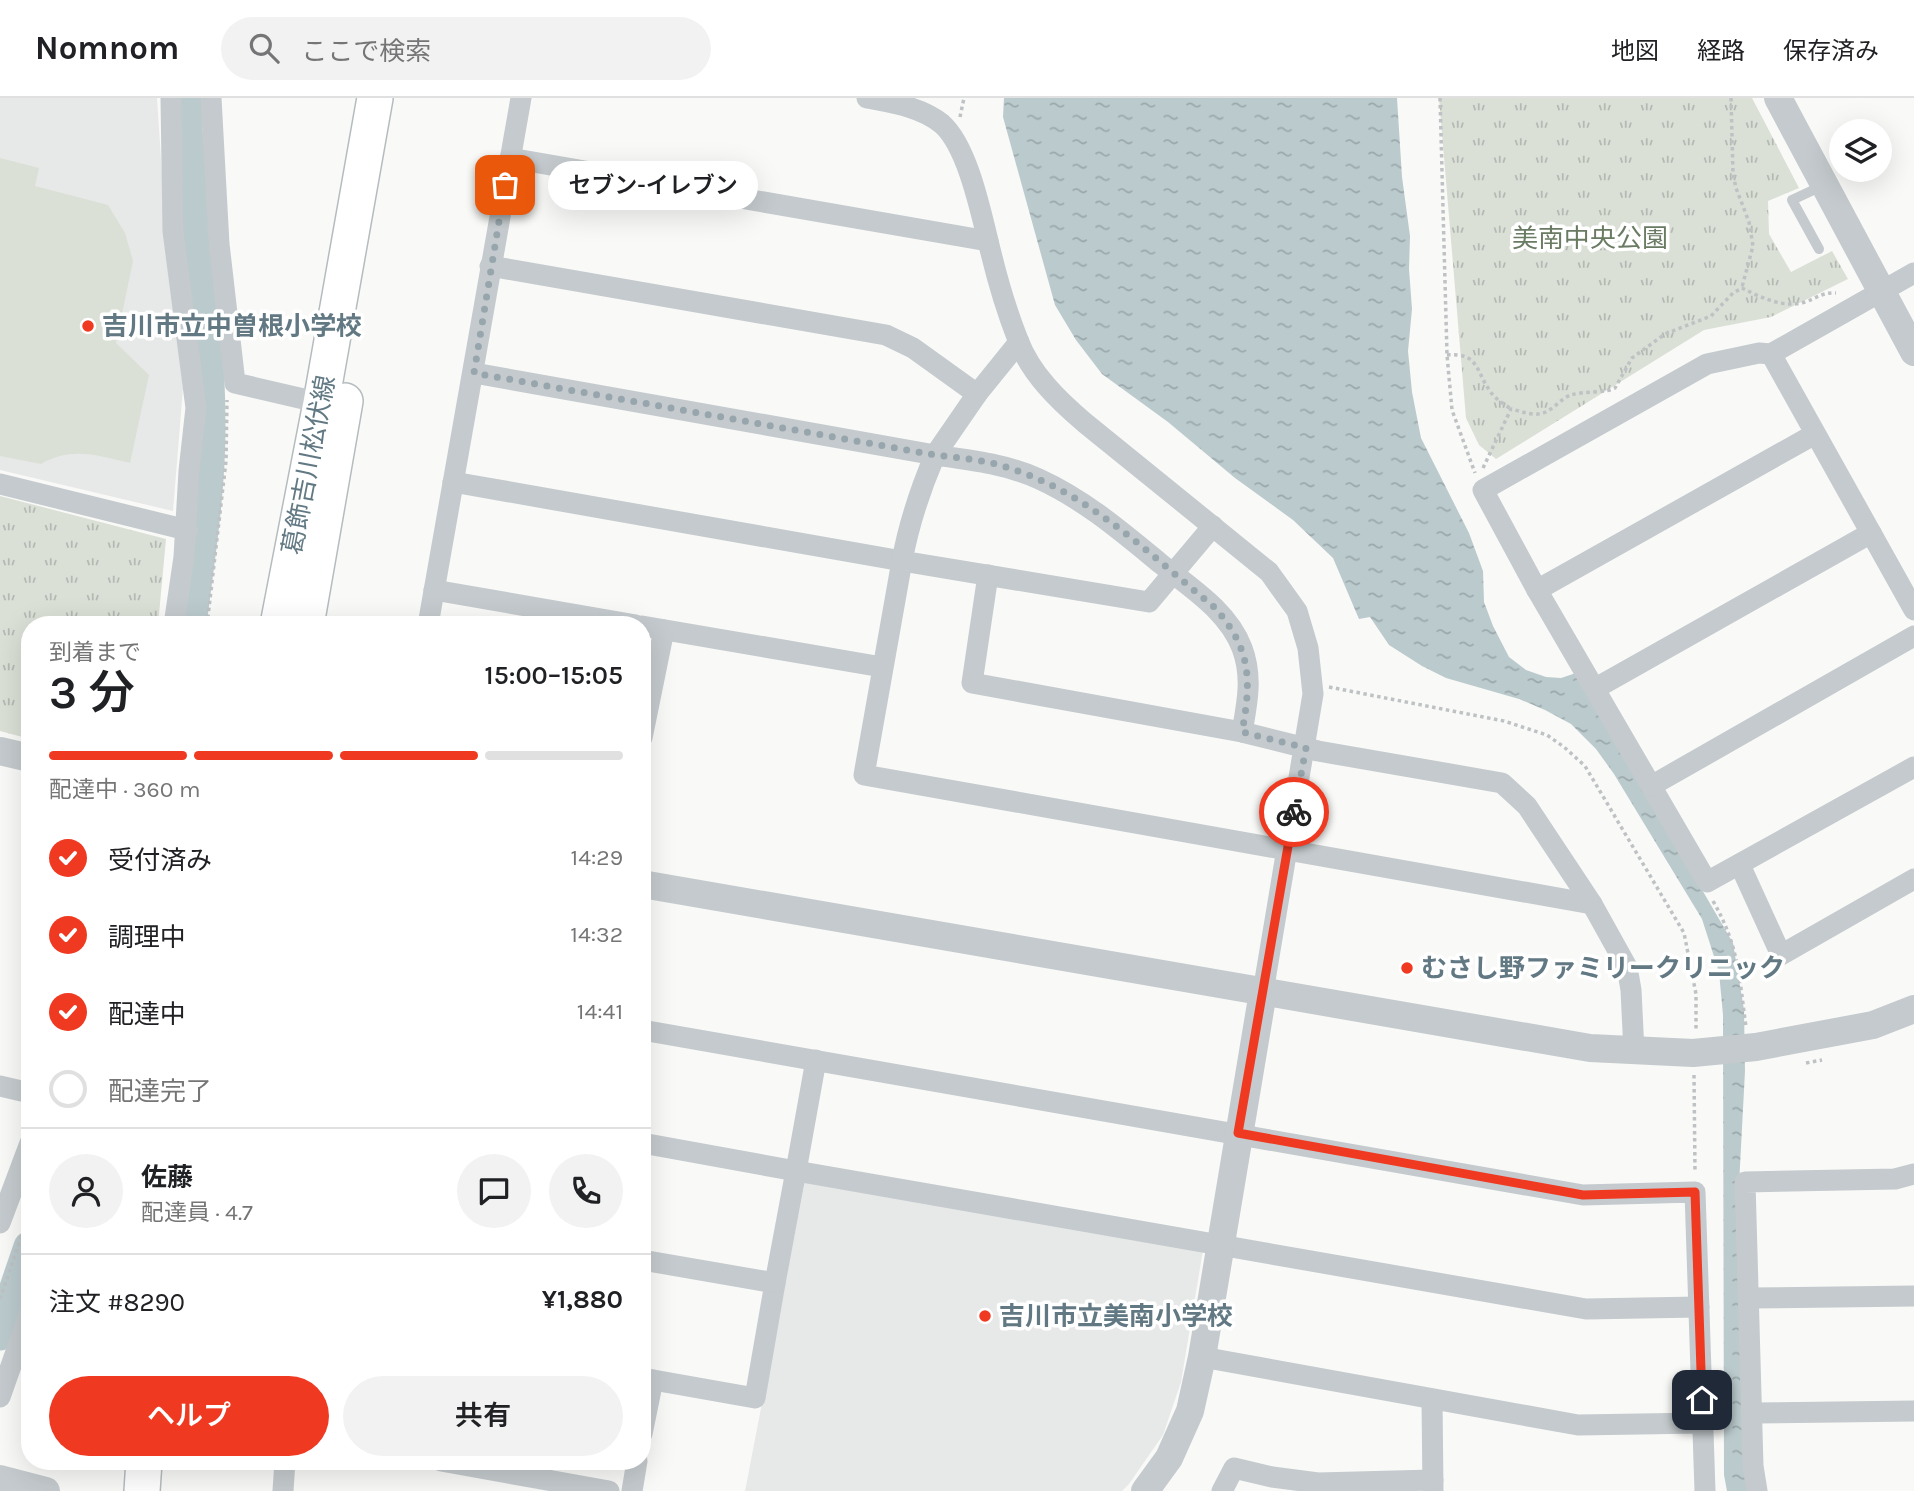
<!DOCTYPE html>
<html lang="ja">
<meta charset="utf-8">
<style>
:root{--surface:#fff;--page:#f2f2f2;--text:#202124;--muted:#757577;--line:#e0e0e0;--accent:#f03921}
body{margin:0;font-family:Karla,"Noto Sans JP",sans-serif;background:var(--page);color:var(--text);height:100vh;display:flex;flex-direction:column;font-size:26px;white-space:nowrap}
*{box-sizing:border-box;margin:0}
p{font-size:23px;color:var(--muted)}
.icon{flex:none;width:38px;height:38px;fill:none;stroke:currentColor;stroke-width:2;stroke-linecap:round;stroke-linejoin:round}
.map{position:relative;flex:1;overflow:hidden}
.drawer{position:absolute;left:21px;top:518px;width:630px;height:854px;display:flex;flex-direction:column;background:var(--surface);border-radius:28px;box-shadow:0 7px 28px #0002}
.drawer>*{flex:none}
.tools{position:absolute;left:1829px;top:21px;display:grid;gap:14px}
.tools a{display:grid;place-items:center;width:63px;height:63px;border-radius:50%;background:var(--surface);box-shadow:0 7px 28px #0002;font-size:35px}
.pin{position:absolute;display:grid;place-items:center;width:60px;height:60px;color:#fff;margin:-30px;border-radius:14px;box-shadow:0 4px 10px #0006}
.courier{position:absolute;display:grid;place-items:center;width:70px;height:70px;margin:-35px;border:5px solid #f03921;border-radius:50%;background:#fff;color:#222;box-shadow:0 2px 9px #0007}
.bubble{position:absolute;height:49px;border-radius:24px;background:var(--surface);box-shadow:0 7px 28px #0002;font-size:23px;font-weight:600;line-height:49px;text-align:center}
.summary em{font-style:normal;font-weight:600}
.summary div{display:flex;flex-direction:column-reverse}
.summary{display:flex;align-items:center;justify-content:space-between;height:119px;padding:0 28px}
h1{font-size:46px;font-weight:600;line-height:52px}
.bar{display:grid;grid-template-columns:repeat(4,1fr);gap:10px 7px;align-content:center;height:84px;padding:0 28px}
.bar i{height:9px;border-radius:5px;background:var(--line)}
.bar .current{background:var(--accent)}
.bar p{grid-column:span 4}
.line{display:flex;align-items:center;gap:18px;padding:0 28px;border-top:2px solid var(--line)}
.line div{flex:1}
.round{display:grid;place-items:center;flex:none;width:74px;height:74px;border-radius:37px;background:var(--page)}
ol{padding:0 28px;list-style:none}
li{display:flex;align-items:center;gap:21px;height:77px}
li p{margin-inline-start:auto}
li .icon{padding:7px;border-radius:50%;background:var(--accent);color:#fff;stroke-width:4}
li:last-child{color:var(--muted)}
li i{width:38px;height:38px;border:4px solid var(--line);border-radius:50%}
.primary-button{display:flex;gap:14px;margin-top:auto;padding:14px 28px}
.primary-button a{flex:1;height:80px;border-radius:42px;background:var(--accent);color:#fff;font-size:28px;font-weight:600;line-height:80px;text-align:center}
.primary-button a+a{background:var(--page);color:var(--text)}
header{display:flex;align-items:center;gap:42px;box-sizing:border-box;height:98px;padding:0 35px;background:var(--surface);border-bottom:2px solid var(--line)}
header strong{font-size:33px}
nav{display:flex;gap:38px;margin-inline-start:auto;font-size:24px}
.search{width:490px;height:63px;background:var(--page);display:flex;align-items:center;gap:18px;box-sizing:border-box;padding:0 24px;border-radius:38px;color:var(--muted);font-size:26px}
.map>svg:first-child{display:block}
.built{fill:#e7e9e8}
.grass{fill:#dae0d6}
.park{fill:url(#park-tufts)}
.water{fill:url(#water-ripples)}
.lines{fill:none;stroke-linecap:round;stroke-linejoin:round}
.river{stroke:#bbcacd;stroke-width:33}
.primary-casing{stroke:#b5bcbf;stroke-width:38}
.path{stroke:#bec2c4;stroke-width:3.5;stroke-dasharray:3.5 3.5;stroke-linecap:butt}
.service{stroke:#c4cacd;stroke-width:10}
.minor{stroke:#c4cacd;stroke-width:21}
.tertiary{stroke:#c4cacd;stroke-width:28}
.primary{stroke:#fff;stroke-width:35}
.done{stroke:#97a6ac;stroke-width:7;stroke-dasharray:0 12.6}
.route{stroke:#f03921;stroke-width:9}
.poi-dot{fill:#f03921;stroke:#fff;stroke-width:2.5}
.labels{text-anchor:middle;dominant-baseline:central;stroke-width:7;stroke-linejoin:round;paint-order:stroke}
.park-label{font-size:26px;fill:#697b62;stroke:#fff}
.poi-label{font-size:26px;font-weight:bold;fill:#627984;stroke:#fff;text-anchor:start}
.street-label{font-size:26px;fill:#627984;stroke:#fff}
</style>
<header>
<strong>Nomnom</strong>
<div class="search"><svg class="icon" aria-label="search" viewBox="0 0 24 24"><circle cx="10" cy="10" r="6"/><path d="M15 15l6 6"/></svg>ここで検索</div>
<nav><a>地図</a><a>経路</a><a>保存済み</a></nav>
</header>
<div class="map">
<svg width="1914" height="1393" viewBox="0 0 1914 1393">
<defs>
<pattern id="park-tufts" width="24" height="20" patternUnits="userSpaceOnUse" patternTransform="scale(1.75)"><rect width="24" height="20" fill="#dae0d6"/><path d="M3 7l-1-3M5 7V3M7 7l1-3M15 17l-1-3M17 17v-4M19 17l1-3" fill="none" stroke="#b4bab3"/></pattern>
<pattern id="water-ripples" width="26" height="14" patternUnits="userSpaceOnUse" patternTransform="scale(1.75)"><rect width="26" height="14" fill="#bbcacd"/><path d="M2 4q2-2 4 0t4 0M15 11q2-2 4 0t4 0" fill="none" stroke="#9ba9ac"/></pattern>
</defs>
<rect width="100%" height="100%" fill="#f9f9f7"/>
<!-- built -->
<g class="built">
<polygon points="0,0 157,0 168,166 183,290 173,413 0,372"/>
<polygon points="805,1083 1203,1152 1181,1284 1163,1337 1129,1386 1122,1393 745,1393"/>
</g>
<!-- grass -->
<path class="grass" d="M0,60L39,70L35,88L108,107L125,135L133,163L116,245L149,277L130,365C98,358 72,348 41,366L0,358Z"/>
<!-- park -->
<g class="park">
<polygon points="1439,0 1752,0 1799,90 1768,103 1769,136 1791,174 1832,153 1848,181 1771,219 1704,232 1496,361 1479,347 1466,320"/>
<polygon points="0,398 166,441 158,527 30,527 30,641 0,633"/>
</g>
<!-- water -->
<polygon class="water" points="1004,0 1397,0 1402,79 1410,138 1409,171 1412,211 1408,253 1412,294 1421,340 1469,435 1483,473 1484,504 1493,528 1509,559 1526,572 1546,579 1561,580 1576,575 1733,845 1744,912 1745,973 1737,1125 1747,1393 1727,1393 1724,1377 1723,917 1719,874 1702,821 1614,676 1596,651 1571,626 1545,612 1519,601 1446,580 1422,568 1389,547 1370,519 1359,521 1333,460 1293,422 1235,380 1168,324 1102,276 1076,242 1055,207 1003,19"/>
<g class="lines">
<!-- river -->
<g class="river">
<path d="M185,0L186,32C195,131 209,231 209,330C209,396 198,461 190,527"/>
<polyline points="0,1236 30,1149"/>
</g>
<!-- primary casing -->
<g class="primary-casing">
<g id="primary">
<polyline points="278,527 321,305 375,0"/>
<polyline points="306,527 345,303"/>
<polyline points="142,1393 144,1363"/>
</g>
</g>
<!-- path -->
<g class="path">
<polyline points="1440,0 1447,257 1452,312 1475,375"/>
<polyline points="1731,0 1733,76 1736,90 1749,124 1753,148 1742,189"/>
<polyline points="960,19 964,0"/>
<path d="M1447,257C1479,254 1476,274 1490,293C1495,301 1504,306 1511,311"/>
<path d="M1483,370L1511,311C1520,313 1530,317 1538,316C1552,315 1559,301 1571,297C1584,293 1606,295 1615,290L1632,260L1665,236L1711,218L1733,195L1742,190C1760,199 1784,211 1805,204C1817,200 1823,194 1836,195"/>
<polyline points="207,527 226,363 227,302"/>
<polyline points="1329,589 1504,623 1547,637 1564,649 1585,668 1684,835 1696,896 1696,934"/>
<path d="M1713,803C1739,848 1739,879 1746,929"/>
<polyline points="1806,965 1822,962"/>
<polyline points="1694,977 1695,1075"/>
<polyline points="23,1197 30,1176"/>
<polyline points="0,1201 30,1113"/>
</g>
<!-- service -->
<polyline class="service" points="1819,151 1792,102 1824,87"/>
<!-- minor -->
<g class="minor">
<polyline points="171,0 173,133 196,310 189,373 184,459 174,527"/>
<polyline points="211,0 219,146 235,285 321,305"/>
<path d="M867,0C893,5 921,9 942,26C969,50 982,120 991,155C998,184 1007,214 1018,242C1031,276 1058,302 1085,325L1269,474L1297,513L1308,550L1313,596L1263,894"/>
<polyline points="510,60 988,143"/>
<polyline points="490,168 886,237 913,250 977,296"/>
<polyline points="1914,175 1771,256 1759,255 1707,266 1483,392 1537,492 1707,784 1914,669"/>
<polyline points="1771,256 1914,512"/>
<polyline points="474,275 935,357 977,296 1019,244"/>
<polyline points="453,384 902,463 864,677 1592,806"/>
<polyline points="0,386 187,432"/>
<path d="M1213,428L1149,504L902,463C909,425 920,392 935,357C971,362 1006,366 1039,381C1085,402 1122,434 1161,466C1191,490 1228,513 1242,550C1253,579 1247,606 1242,634"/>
<polyline points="988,477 972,585 1242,634 1318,653 1502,685 1527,708 1592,806 1627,869 1631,892 1634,954"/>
<polyline points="434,492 636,527"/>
<polyline points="1537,492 1815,336"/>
<polyline points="428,527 521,0"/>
<polyline points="642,528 882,569"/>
<polyline points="1596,590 1871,435"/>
<polyline points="642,640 664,532"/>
<polyline points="1651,688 1914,538"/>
<polyline points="1740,767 1781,857 1914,781"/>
<polyline points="642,932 1583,1097 1695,1094 1705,1393"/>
<polyline points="0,988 30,995"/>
<polyline points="642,1045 796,1073 816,962"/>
<polyline points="0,1125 30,1045"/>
<polyline points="642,1162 775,1185 755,1300 642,1280"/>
<polyline points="775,1185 796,1073 1586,1211 1699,1209"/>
<polyline points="1750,1200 1914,1198"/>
<polyline points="1202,1259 1578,1327 1702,1325"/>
<polyline points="0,1299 30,1214"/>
<polyline points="1432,1301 1433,1393"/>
<polyline points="1752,1315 1914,1313"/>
<polyline points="642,1336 653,1282"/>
<polyline points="441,1363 609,1393"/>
<polyline points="283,1393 285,1363"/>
<polyline points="632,1393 637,1363"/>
<polyline points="1222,1393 1234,1370 1272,1379 1318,1385 1433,1382"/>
<polyline points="1757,1393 1753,1368 1745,1084 1895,1081 1914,1076"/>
</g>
<!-- tertiary -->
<g class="tertiary">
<polyline points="1778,0 1914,254"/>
<polyline points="0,653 30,660"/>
<polyline points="642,786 1590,950 1693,955 1756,949 1873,927 1914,911"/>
<polyline points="0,1381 46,1393"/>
<polyline points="1145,1393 1169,1360 1190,1313 1202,1259 1263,894"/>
</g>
<!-- primary -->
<use href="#primary" class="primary"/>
</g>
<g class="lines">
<!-- done -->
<path class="done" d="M505,87L474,275L935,357C960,360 986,362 1009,370C1089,395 1149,456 1213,508C1251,549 1252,581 1242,634L1306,650L1294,714"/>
<!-- route -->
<polyline class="route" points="1294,714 1238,1035 1583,1097 1695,1094 1702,1302"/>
</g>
<!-- markers -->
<g class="poi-dot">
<circle cx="88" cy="228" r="7"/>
<circle cx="1407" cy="870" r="7"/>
<circle cx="985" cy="1218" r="7"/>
</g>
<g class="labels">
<!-- park labels -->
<g class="park-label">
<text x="1590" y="140">美南中央公園</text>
</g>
<!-- poi labels -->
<g class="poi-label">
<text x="102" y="228">吉川市立中曽根小学校</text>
<text x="1421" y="870">むさし野ファミリークリニック</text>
<text x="999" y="1218">吉川市立美南小学校</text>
</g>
<!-- street labels -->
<g class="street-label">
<text transform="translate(309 367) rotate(-79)">葛飾吉川松伏線</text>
</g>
</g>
</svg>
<div class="tools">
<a><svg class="icon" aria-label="layers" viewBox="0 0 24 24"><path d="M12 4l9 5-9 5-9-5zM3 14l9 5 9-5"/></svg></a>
</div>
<div class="pin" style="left:505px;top:87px;background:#ea580c"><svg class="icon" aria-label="bag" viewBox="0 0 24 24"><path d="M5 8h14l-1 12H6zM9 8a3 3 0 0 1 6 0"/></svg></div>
<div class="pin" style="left:1702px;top:1302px;background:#1f2937"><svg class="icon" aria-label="home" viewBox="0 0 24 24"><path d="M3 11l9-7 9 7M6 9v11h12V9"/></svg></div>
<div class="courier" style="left:1294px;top:714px"><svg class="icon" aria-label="bike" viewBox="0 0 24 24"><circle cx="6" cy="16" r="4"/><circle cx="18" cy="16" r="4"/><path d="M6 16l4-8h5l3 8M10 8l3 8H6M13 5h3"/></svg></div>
<div class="bubble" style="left:548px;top:63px;width:210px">セブン-イレブン</div>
<section class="drawer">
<div class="summary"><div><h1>3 分</h1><p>到着まで</p></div><em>15:00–15:05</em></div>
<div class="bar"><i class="current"></i><i class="current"></i><i class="current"></i><i></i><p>配達中 · 360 m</p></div>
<ol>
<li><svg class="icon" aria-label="check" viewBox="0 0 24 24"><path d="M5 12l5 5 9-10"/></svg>受付済み<p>14:29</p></li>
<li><svg class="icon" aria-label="check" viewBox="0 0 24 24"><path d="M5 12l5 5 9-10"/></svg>調理中<p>14:32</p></li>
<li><svg class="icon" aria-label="check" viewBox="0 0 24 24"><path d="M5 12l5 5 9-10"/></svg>配達中<p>14:41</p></li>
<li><i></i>配達完了</li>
</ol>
<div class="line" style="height:126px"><a class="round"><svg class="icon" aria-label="person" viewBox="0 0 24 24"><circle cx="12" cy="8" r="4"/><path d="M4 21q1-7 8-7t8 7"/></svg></a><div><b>佐藤</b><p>配達員 · 4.7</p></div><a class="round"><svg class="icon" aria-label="chat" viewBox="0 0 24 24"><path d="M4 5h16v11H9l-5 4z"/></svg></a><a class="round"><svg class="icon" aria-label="phone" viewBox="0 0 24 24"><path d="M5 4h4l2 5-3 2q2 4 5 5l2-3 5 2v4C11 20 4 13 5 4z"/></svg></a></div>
<div class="line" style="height:91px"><div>注文 #8290</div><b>¥1,880</b></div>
<div class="primary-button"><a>ヘルプ</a><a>共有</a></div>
</section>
</div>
